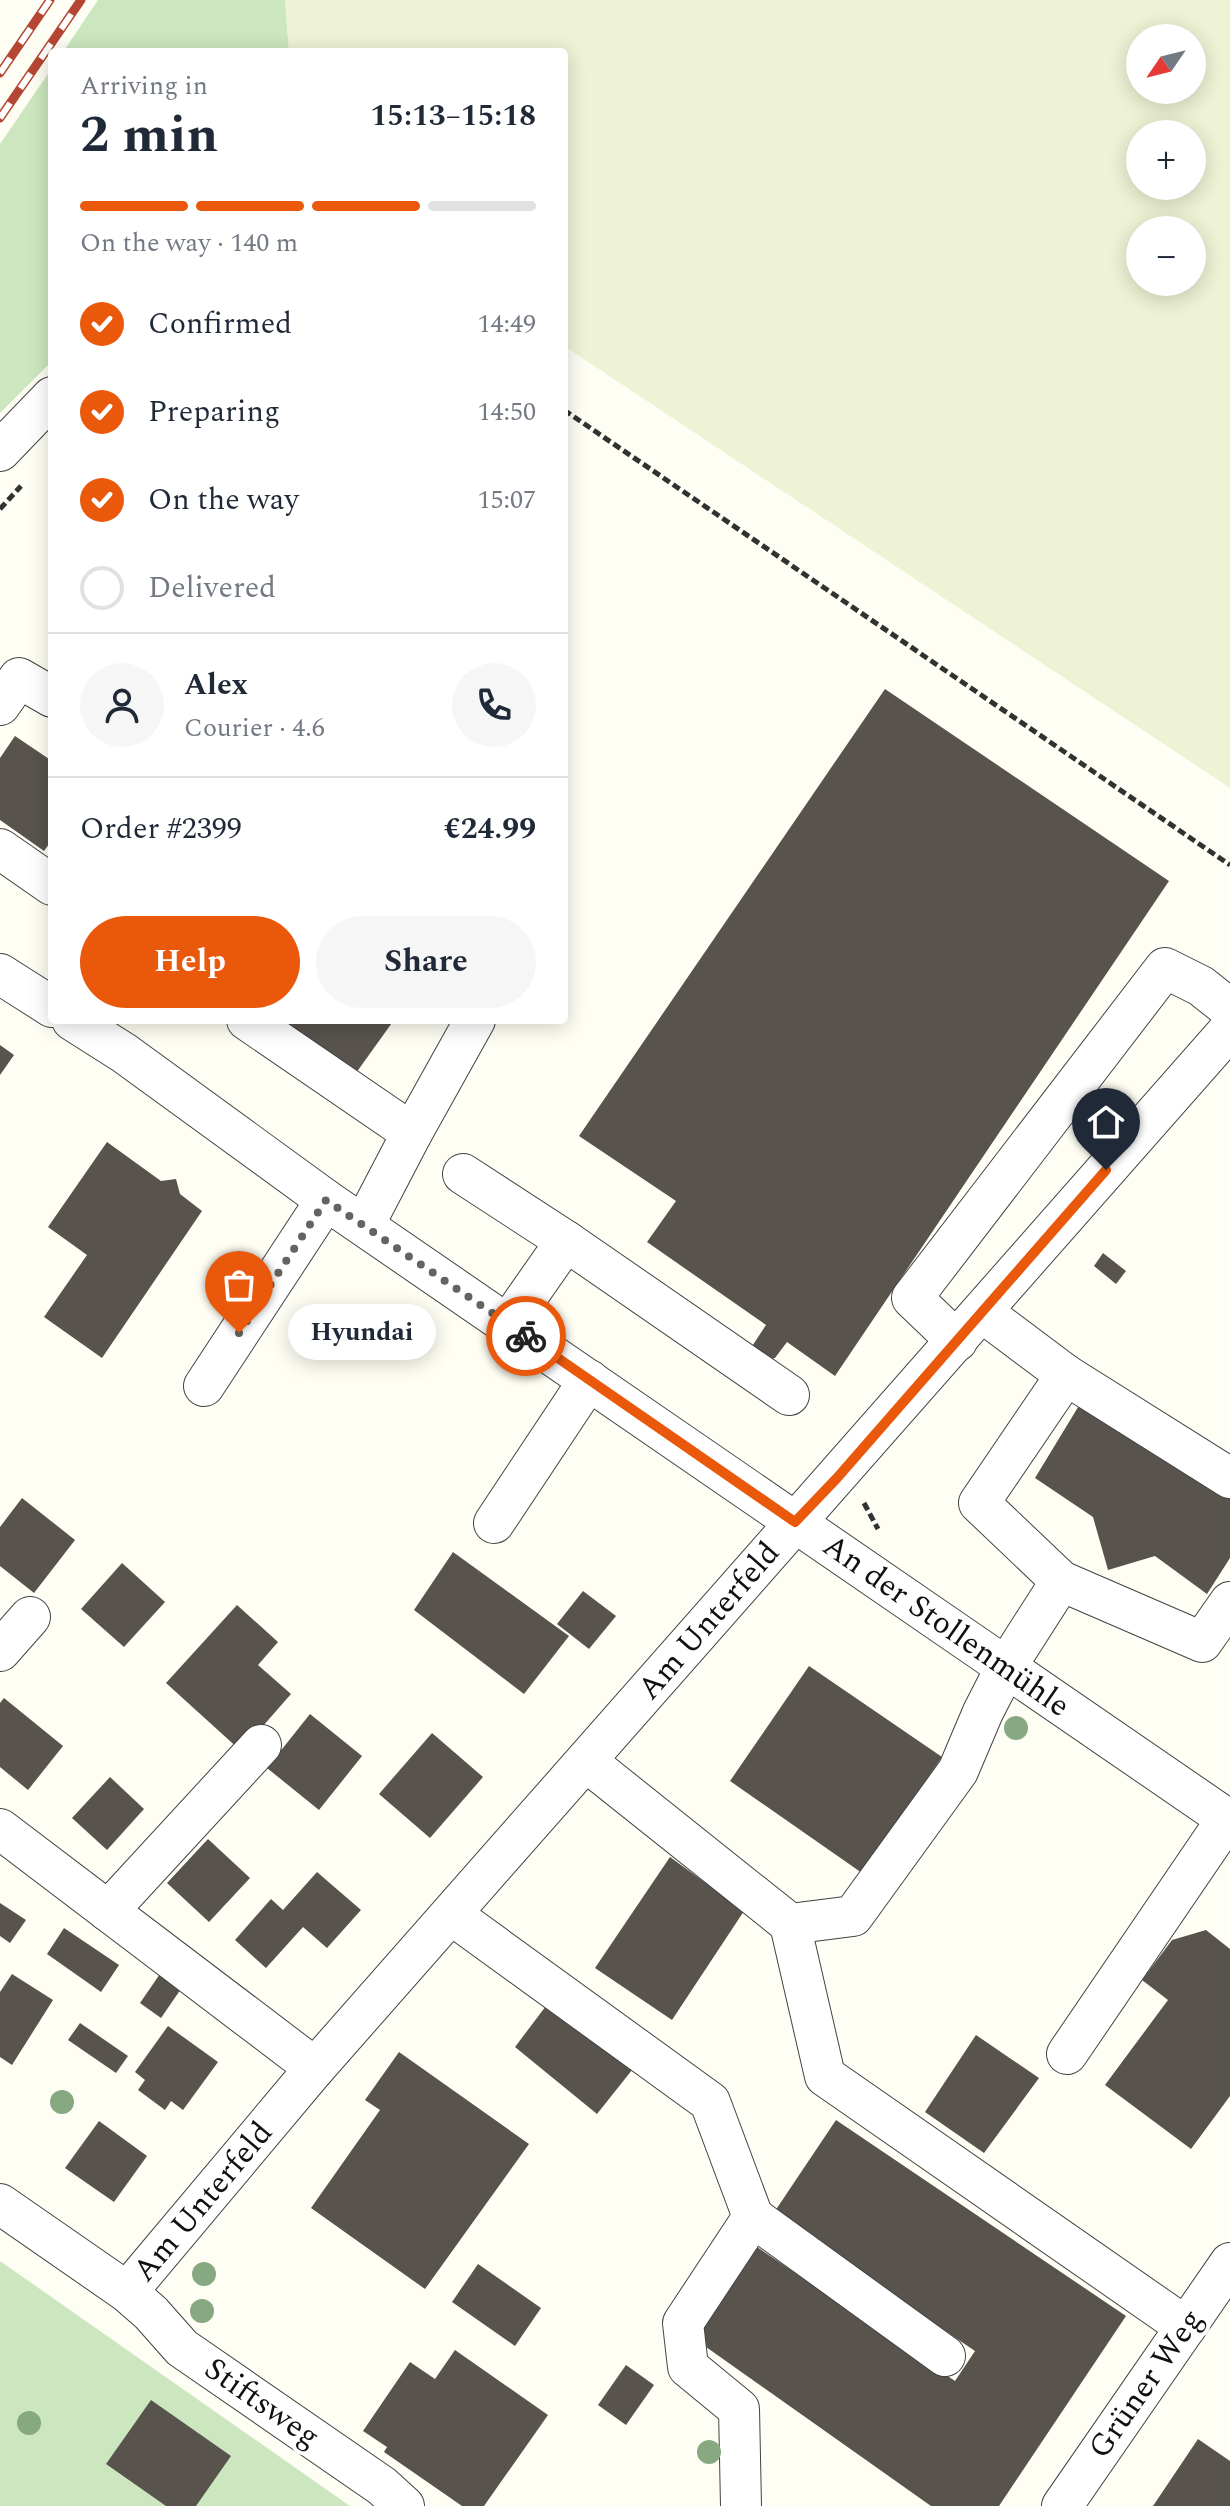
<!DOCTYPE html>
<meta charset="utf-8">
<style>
:root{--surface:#fff;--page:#f6f6f7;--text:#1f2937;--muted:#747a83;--line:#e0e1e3;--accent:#ea580c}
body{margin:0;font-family:Spectral,serif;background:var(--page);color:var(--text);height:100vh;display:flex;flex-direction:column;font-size:30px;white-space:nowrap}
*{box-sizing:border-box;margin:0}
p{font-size:26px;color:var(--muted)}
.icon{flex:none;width:44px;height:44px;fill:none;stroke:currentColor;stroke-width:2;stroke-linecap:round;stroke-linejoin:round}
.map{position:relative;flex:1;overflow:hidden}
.sheet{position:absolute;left:48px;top:48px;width:520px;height:976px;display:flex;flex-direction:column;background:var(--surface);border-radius:8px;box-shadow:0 4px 20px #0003}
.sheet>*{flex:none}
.needle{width:52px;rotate:235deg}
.tools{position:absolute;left:1126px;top:24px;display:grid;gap:16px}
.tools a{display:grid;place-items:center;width:80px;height:80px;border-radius:50%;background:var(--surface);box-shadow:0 4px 20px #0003;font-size:40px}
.pin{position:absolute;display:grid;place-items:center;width:68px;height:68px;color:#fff;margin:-82px -34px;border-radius:50% 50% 50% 0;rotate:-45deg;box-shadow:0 0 8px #0007}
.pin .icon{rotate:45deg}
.courier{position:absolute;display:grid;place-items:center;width:80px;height:80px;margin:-40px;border:6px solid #ea580c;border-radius:50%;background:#fff;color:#222;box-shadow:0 2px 10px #0007}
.bubble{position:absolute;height:56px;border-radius:28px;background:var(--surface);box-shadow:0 4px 20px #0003;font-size:26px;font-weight:700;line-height:56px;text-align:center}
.headline em{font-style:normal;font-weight:700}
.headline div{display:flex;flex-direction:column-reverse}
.headline{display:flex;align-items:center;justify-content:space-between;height:136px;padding:0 32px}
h1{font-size:52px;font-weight:700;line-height:60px}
.bar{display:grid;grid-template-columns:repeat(4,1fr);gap:12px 8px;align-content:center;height:96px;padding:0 32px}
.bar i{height:10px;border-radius:6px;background:var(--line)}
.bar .active{background:var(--accent)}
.bar p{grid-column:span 4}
.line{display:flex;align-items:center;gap:20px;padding:0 32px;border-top:2px solid var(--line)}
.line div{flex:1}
.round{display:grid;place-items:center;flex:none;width:84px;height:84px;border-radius:42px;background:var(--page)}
ol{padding:0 32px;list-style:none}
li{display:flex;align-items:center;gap:24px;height:88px}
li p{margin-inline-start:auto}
li .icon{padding:8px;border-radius:50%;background:var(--accent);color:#fff;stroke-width:4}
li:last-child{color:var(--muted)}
li i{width:44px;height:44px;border:4px solid var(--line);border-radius:50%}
.button{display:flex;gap:16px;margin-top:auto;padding:16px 32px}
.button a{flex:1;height:92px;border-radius:48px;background:var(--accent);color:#fff;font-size:32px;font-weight:700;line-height:92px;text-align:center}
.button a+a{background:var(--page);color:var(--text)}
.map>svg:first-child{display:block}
.farmland{fill:#eff3d5;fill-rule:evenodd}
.green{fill:#cce7bf}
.building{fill:#58534d}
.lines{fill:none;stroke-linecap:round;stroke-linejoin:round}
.minor-casing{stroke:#434343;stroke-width:42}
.path{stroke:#323232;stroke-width:5;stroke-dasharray:8 4;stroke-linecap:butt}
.minor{stroke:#fff;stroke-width:40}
.rail-casing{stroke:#b54633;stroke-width:9}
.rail{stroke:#fff;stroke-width:6;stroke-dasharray:18;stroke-linecap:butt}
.tree{fill:#87a982}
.done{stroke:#636360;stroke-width:8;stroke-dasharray:0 14.4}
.route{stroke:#ea580c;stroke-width:10}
.labels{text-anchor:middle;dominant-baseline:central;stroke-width:8;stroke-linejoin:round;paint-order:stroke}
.street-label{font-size:32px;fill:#101010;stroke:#fff}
</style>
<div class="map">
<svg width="1230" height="2506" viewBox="0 0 1230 2506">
<rect width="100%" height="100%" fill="#fefef4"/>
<!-- farmland -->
<path class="farmland" d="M285,0H1230V788L564,346V52H289ZM1140,38H1192V90H1140ZM1140,134H1192V186H1140ZM1140,230H1192V282H1140Z"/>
<!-- green -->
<g class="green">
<polygon points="98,0 285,0 289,52 63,52"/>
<polygon points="52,68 52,361 0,413 0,144"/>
<polygon points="0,2261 350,2506 0,2506"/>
</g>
<!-- building -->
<g class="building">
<polygon points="885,689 1169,881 835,1376 787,1342 775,1358 764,1361 749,1351 766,1325 647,1242 676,1201 579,1136"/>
<polygon points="15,736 52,761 52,840 44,851 0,820 0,758"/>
<polygon points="265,1020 394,1020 351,1080"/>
<polygon points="0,1045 14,1055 0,1075"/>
<polygon points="107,1142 161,1181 176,1179 180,1194 202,1211 102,1358 44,1317 87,1255 48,1227"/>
<polygon points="1103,1253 1126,1271 1116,1284 1094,1266"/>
<polygon points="1083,1399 1230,1496 1230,1558 1207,1594 1155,1556 1108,1570 1093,1517 1035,1478"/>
<polygon points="22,1498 75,1540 34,1593 0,1566 0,1527"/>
<polygon points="453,1552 569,1636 524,1694 414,1610"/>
<polygon points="122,1563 165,1602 124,1647 81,1609"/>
<polygon points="583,1591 616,1616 589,1649 557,1624"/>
<polygon points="237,1605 278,1642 258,1665 291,1694 241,1751 166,1683"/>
<polygon points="809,1666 942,1757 862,1873 730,1781"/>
<polygon points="4,1698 63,1746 28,1790 0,1767 0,1703"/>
<polygon points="310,1714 362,1756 319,1810 267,1768"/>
<polygon points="432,1733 483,1777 430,1838 379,1794"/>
<polygon points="110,1777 144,1809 107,1850 72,1818"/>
<polygon points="208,1839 250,1878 209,1922 167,1883"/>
<polygon points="670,1857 744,1911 672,2020 595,1968"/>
<polygon points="317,1872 361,1910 327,1948 303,1927 266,1968 235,1940 271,1899 283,1910"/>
<polygon points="0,1903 26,1920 10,1943 0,1936"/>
<polygon points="64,1928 119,1965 101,1992 47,1954"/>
<polygon points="1206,1930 1230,1949 1230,2096 1191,2149 1105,2085 1168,2000 1142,1980 1172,1940"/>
<polygon points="162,1971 183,1986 161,2018 140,2003"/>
<polygon points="12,1974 53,2000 12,2065 0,2057 0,1992"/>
<polygon points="549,2002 636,2065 597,2114 515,2047"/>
<polygon points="80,2023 128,2056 116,2073 68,2040"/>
<polygon points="168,2026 218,2062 183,2110 171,2101 165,2110 138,2090 145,2080 135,2072"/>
<polygon points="976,2035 1039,2078 984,2153 925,2112"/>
<polygon points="399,2052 529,2144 425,2289 311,2208 380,2110 365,2100"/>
<polygon points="836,2120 1126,2316 999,2506 931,2506 692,2337 757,2247 955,2381 975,2351 773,2214"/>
<polygon points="99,2121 147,2156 114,2202 65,2168"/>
<polygon points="478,2264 541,2308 515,2346 452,2302"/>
<polygon points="455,2350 548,2415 484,2506 462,2506 384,2452 387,2447 363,2431 410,2362 435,2379"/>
<polygon points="626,2365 654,2385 626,2425 598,2405"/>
<polygon points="151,2400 231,2456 196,2506 166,2506 106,2464"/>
<polygon points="1198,2439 1230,2461 1230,2506 1153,2506"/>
</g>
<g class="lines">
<!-- minor casing -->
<g class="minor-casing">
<g id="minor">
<polyline points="0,451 52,397"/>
<polyline points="0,705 19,678 52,697"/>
<polyline points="0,849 52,885"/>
<polyline points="0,974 52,1007"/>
<polyline points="72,1020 124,1053 326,1200 1230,1821"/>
<polyline points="247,1020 412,1133"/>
<polyline points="463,1174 566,1241"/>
<polyline points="364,1225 412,1133 475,1020"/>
<polyline points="982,1312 1066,1375"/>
<polyline points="508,1324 566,1241 789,1395"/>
<polyline points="957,1341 912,1298 1165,968 1201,986 1230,1009"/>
<polyline points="204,1386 326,1200"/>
<polyline points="1230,1478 1066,1375 979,1503 1061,1581 1202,1642 1230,1602"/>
<polyline points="494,1523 589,1380"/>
<polyline points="0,1651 30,1617"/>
<polyline points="587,1762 790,1924 853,1916 958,1771 983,1712 1006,1667 1061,1581"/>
<polyline points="0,1829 315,2068"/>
<polyline points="108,1911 261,1745"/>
<polyline points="452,1915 710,2102 753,2217 683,2323 688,2367 739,2409 741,2506"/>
<polyline points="790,1924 825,2076 1186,2327"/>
<polyline points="1067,2054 1227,1819"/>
<polyline points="0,2204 127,2292 151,2313 182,2348 382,2486 404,2506"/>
<polyline points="753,2217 945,2356"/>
<polyline points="127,2292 315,2068 1230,1029"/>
<polyline points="1062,2506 1230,2263"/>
</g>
</g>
<!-- path -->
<g class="path">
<polyline points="564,410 1230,865"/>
<polyline points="0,509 21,486"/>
<polyline points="864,1503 878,1529"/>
</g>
<!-- minor -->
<use href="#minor" class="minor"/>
<!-- rail casing -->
<g class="rail-casing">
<g id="rail">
<polyline points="0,73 50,0"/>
<polyline points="0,118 81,0"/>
</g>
</g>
<!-- rail -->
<use href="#rail" class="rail"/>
</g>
<!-- trees -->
<g class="tree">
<circle cx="1016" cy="1728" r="12"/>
<circle cx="62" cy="2102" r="12"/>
<circle cx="204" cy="2274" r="12"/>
<circle cx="202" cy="2311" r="12"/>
<circle cx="29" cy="2423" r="12"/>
<circle cx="709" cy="2452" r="12"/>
</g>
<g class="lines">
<!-- done -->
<polyline class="done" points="239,1333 326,1200 526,1336"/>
<!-- route -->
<polyline class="route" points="526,1336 795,1522 837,1478 1106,1170"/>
</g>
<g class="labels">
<!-- street labels -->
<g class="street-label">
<text transform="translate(709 1621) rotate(-49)">Am Unterfeld</text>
<text transform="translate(946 1626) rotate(35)">An der Stollenmühle</text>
<text transform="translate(203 2202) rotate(-50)">Am Unterfeld</text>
<text transform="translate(1146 2384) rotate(-55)">Grüner Weg</text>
<text transform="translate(262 2403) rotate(35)">Stiftsweg</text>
</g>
</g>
</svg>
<div class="tools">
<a><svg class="needle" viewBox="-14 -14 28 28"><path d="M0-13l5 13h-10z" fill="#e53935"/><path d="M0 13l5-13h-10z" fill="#747a83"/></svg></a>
<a>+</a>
<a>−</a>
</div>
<div class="pin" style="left:239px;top:1333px;background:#ea580c"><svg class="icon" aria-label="bag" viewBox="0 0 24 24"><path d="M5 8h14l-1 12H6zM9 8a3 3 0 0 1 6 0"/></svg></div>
<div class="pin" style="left:1106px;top:1170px;background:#1f2937"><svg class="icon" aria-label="home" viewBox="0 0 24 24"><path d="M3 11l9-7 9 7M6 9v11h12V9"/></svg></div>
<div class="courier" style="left:526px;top:1336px"><svg class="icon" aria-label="bike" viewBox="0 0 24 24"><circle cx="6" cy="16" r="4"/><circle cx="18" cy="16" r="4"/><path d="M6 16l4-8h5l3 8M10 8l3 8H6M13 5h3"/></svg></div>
<div class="bubble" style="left:288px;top:1304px;width:148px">Hyundai</div>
<section class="sheet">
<div class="headline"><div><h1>2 min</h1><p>Arriving in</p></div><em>15:13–15:18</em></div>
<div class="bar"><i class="active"></i><i class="active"></i><i class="active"></i><i></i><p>On the way · 140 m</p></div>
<ol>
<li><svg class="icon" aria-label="check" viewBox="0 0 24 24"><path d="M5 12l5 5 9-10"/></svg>Confirmed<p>14:49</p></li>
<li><svg class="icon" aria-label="check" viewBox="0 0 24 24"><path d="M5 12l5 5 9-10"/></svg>Preparing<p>14:50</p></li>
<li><svg class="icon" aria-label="check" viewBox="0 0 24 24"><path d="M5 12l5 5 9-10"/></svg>On the way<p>15:07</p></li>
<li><i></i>Delivered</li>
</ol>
<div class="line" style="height:144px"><a class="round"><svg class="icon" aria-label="person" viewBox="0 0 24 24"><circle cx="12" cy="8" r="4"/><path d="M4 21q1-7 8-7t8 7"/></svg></a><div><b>Alex</b><p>Courier · 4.6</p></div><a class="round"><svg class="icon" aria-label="phone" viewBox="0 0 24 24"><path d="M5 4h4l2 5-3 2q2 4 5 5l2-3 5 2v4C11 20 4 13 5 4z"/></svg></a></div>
<div class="line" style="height:104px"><div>Order #2399</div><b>€24.99</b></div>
<div class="button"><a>Help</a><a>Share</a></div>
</section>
</div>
